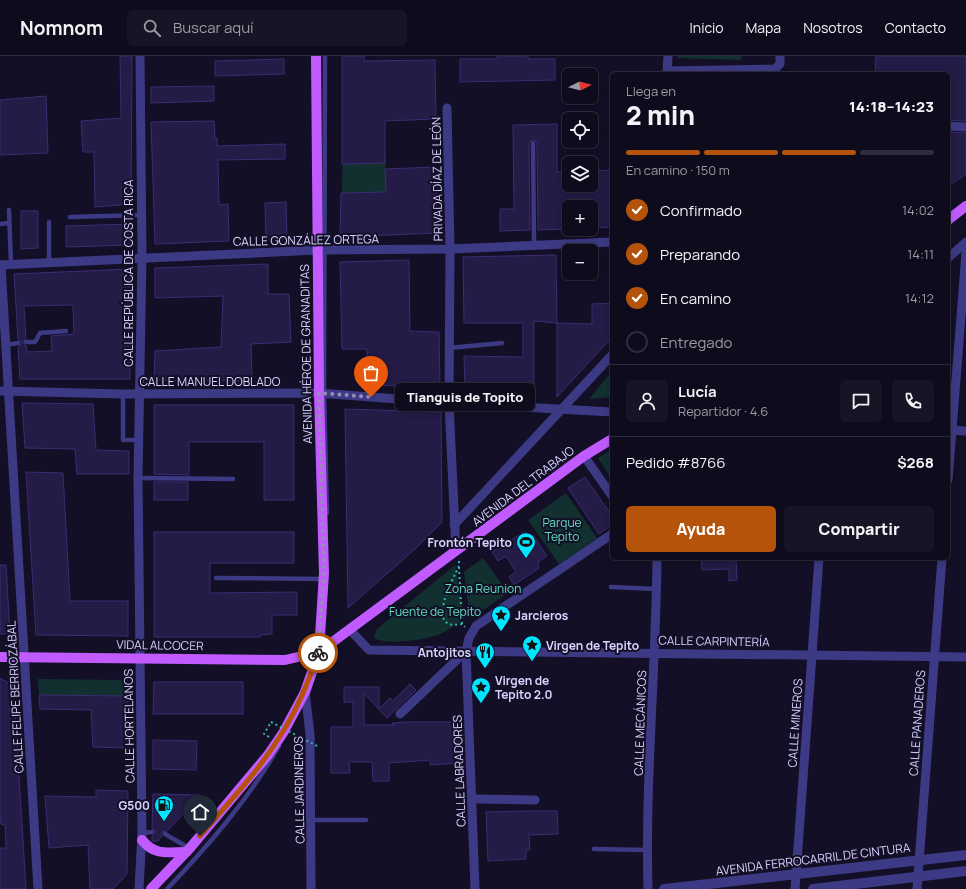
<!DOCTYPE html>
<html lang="es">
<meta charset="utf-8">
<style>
:root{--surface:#0e0b1c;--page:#171425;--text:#f1f3f6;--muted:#9b9ba3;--line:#2e2b3b;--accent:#b45309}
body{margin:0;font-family:Manrope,sans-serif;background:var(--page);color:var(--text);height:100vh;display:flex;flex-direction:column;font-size:15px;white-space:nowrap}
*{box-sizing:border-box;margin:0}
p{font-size:13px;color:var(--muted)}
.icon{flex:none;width:22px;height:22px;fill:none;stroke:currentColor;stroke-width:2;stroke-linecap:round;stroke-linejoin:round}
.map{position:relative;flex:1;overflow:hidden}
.panel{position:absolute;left:610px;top:16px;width:340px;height:488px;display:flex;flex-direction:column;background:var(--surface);border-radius:6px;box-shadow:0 2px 10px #0003,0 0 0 1px var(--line)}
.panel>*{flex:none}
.needle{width:26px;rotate:84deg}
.buttons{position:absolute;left:562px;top:12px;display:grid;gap:8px}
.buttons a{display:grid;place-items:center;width:36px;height:36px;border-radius:6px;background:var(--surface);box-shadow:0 2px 10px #0003,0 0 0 1px var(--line);font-size:20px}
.pin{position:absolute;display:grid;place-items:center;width:34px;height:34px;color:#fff;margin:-41px -17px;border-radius:50% 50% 50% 0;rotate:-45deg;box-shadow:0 0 4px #0007}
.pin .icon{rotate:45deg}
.courier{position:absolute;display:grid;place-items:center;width:40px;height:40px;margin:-20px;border:3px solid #b45309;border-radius:50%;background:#fff;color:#222;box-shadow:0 1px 5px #0007}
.bubble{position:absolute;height:28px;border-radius:6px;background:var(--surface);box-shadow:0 2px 10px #0003,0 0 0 1px var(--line);font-size:13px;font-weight:800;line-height:28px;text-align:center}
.head em{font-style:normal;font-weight:800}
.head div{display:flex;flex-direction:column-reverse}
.head{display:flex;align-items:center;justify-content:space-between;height:68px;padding:0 16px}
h1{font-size:26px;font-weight:800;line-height:30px}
.bar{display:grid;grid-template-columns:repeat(4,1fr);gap:6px 4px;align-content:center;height:48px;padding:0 16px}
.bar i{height:5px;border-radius:3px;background:var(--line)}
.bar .on{background:var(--accent)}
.bar p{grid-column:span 4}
.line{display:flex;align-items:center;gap:10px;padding:0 16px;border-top:1px solid var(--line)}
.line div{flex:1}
.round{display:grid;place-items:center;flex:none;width:42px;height:42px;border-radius:6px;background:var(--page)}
ol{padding:0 16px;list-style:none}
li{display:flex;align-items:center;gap:12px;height:44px}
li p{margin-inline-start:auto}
li .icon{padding:4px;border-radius:50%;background:var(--accent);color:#fff;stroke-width:4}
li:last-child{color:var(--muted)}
li i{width:22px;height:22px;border:2px solid var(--line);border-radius:50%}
.primary-button{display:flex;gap:8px;margin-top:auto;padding:8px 16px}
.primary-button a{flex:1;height:46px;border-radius:6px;background:var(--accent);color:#fff;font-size:16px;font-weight:800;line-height:46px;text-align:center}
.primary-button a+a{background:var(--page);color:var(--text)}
header{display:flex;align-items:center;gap:24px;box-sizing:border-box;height:56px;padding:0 20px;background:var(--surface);border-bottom:1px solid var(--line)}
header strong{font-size:19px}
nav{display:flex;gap:22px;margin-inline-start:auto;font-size:14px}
.search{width:280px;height:36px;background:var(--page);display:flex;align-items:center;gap:10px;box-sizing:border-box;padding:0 14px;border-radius:6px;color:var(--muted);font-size:15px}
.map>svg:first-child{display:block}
.green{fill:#12302f}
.building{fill:#241b47;stroke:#3b2d73;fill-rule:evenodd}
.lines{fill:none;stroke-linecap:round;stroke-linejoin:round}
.path{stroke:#2fb8b0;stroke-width:2;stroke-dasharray:2 3;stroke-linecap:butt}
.service{stroke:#3d3a85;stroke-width:4.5}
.minor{stroke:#3d3a85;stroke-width:9}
.tertiary{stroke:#3d3a85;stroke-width:10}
.primary{stroke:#c25bff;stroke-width:10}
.path-bridge{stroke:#2fb8b0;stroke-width:2;stroke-dasharray:2 3;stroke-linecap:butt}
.done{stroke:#948fb3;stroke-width:4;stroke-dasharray:0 7.2}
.route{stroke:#b45309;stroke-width:5}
.labels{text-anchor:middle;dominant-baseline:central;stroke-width:4;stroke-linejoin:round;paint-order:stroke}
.street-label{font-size:12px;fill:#d9d4ff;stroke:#130f26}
.park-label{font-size:12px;fill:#5fe0c0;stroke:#130f26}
.poi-label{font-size:12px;font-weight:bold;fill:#d9d4ff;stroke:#130f26;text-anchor:end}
</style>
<header>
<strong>Nomnom</strong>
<div class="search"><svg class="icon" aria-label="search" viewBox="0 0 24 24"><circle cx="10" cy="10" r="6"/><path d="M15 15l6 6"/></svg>Buscar aquí</div>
<nav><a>Inicio</a><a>Mapa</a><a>Nosotros</a><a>Contacto</a></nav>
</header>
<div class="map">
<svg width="966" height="833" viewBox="0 0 966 833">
<rect width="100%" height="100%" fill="#130f26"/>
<!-- green -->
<g class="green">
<polygon points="678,0 742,0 740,4 678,2"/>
<polygon points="385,83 386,136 342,137 343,85"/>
<polygon points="612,315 612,341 589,343"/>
<polygon points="612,393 612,424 598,402"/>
<polygon points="566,437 597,482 559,508 528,464"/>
<polygon points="483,502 508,537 470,563 464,516"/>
<path d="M455,509L464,563C456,569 449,574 440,578C426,584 390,589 376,583L374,580L377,573Z"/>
<polygon points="38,623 128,624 128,640 39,639"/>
</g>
<!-- building -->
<g class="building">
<polygon points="120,0 132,0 131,148 95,151 94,96 83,96 81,65 121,62"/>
<polygon points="342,0 364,0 364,5 435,4 436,63 385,65 385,107 342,108"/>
<polygon points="497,0 528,0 528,3 555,3 555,24 460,26 460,3 497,3"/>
<polygon points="876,0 966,0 966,65 948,64 948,18 875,18"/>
<polygon points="284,3 284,18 215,20 215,5"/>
<polygon points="214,30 214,45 151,47 151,31"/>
<polygon points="46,40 48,97 0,99 0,44"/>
<polygon points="214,65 215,82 217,82 217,90 285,88 285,103 218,104 219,149 228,148 229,185 155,188 151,66"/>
<polygon points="557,68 557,116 569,115 569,129 591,129 591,115 612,114 612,171 591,172 591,151 569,151 569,173 538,174 537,87 533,83 529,87 530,174 500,175 500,153 514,153 513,69"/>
<polygon points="948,76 966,77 966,118 948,130"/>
<polygon points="436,111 437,177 340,181 341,137 386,136 385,113"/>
<polygon points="286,146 287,183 266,184 265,147"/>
<polygon points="21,155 38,155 38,192 21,193"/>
<polygon points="131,168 131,189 66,191 66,170"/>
<polygon points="556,199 557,267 534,265 534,335 465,333 464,300 523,301 523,267 464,267 463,201"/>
<polygon points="409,204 410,275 439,276 440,331 367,329 367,293 342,293 340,206"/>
<polygon points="268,208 268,238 289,238 291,286 251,288 252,325 154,324 155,295 221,291 223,240 155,242 155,212"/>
<path d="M130,213V323H20L18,291L22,287L18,283L14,218ZM73,249L74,278L51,280L52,295L27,296L26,290L22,286L26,282L24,250Z"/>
<polygon points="612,247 612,281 557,341 557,267 592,268 592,248"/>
<polygon points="22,347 93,348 96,394 129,395 129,418 77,418 75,393 25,392"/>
<polygon points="154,349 294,349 294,444 264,444 264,386 189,386 189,419 154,418"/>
<polygon points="345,353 441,356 442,466 414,494 348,552"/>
<polygon points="26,416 63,417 70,545 128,545 128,580 36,579"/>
<polygon points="585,421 612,460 612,469 599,478 568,432"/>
<rect x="154" y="426" width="34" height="18"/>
<polygon points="154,476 294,476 294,507 210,507 210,537 297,536 297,559 272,559 272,578 260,579 260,581 154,581"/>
<polygon points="524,476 529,482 533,479 547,500 538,506 539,512 514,529 509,521 516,516 506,500 498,505 492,496"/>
<polygon points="701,502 736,502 737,524 729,525 729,513 702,514"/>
<polygon points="0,509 6,509 10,578 0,578"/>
<polygon points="0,622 7,626 12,632 13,639 9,655 15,655 26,833 0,833 0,792 6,792 5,769 1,768 0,759"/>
<polygon points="154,626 243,626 243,658 153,658"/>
<polygon points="410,628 416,634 387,662 364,637 364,669 394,669 392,667 405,666 460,666 461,707 430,709 430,704 389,707 389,725 373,725 372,706 349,706 350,717 331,717 331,671 353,671 353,646 344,646 344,631 379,631 379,653 390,642 393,645"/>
<polygon points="39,639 128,640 128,692 93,691 91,654 40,653"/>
<polygon points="153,684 197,685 196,714 153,713"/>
<polygon points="96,734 128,735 127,818 113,833 90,833 88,789 49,792 45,740 96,741"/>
<polygon points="153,738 201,739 192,749 185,749 185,756 167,775 162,776 162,780 158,785 152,785 152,780 156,776 152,772"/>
<polygon points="524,755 557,755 558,778 529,779 530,794 526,794 526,803 488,805 486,756"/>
</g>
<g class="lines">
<!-- path -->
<g class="path">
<path d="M459,505V510C452,525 424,576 462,568L465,571"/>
<polyline points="459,511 462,568"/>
<polyline points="269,681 264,678 271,666"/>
</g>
<!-- service -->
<g class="service">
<polyline points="325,0 324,337 327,457"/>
<polyline points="533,87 534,188"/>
<polyline points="9,154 11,208"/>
<polyline points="70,161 141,159"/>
<polyline points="49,166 49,207"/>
<polyline points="0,168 9,167"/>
<polyline points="26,286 35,286 40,277 66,275"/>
<polyline points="6,289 18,287"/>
<polyline points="449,292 502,287"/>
<polyline points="123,338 123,384 138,384"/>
<polyline points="138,422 233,423"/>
<polyline points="216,522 323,523"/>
<polyline points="611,531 657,533"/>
<polyline points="312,764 366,764"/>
<polyline points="142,777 152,776"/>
<polyline points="165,778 189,792"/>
<polyline points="594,793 647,794"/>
<path d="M167,833C208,790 249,743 279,690"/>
</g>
<!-- minor -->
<g class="minor">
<polyline points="667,15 775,13 780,8 780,0"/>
<polyline points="667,18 668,0"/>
<polyline points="447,52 450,193 449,347 456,495"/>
<polyline points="948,70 966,71"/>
<polyline points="948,202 966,186"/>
<polyline points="0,209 318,194 450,193 612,186"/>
<polyline points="1,209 38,833"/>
<polyline points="0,335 123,338 319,337 449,347 612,356"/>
<polyline points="948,374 966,375"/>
<polyline points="584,400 612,440"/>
<polyline points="948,424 966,197"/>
<polyline points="454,469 612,299"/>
<polyline points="350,574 369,594 966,601"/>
<polyline points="466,595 475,833"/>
<polyline points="305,636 310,678 311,833"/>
<polyline points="400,658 466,595 469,582 476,570 612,478"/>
<polyline points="473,743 535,744"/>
<polyline points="139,833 142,777 138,422 142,201 140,0"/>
<path d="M648,833C645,723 656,612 657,502"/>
<polyline points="795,833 819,502"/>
<polyline points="917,833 942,502"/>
</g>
<!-- tertiary -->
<g class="tertiary">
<polyline points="664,833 966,799"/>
<polyline points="813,833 966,815"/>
</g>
<!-- primary -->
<g class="primary">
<polyline points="948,164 966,150"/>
<polyline points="0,601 285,604 319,596 584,400 612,383"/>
<path d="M142,784C155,800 167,796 186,796"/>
<polyline points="151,833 190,792 268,699 283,677 305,636 319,596 324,517 319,337 316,0"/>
</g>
<!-- path-bridge -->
<polyline class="path-bridge" points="271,666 317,690"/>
</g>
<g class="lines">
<!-- done -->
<polyline class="done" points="318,597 324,517 319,337 371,341"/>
<!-- route -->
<path class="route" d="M200,780C228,747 259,715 282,677C298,652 309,625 318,597"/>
</g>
<!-- icons -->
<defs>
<g id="stadium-pin" transform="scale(1)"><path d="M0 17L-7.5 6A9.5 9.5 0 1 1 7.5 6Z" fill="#00e5ff" stroke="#130f26"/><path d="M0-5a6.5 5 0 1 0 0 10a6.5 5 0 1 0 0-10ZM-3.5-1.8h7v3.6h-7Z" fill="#111"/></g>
<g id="sight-pin" transform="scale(1)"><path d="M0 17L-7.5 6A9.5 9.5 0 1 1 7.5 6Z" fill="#00e5ff" stroke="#130f26"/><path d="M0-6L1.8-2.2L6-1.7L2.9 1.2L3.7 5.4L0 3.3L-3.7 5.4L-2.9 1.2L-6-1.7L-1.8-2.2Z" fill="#111"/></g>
<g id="restaurant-pin" transform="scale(1)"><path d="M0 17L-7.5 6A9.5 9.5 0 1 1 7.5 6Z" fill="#00e5ff" stroke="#130f26"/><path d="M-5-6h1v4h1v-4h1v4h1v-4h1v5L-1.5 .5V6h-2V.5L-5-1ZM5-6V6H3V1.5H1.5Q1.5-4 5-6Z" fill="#111"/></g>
<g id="fuel-pin" transform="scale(1)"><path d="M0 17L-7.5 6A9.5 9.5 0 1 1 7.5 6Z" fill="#00e5ff" stroke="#130f26"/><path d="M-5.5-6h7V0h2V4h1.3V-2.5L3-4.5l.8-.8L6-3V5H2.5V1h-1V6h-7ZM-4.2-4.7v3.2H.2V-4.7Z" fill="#111"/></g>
</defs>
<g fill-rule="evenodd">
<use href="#stadium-pin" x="526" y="486"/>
<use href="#sight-pin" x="501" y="559"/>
<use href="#sight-pin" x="532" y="589"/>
<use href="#restaurant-pin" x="485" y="596"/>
<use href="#sight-pin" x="481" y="631"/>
<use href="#fuel-pin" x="164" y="749"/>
</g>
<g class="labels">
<!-- street labels -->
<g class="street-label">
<text transform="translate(437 123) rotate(-91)">PRIVADA DÍAZ DE LEÓN</text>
<text transform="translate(306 184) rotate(-1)">CALLE GONZÁLEZ ORTEGA</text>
<text transform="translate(128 217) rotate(-90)">CALLE REPÚBLICA DE COSTA RICA</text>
<text transform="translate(306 298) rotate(-91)">AVENIDA HÉROE DE GRANADITAS</text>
<text x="210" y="325">CALLE MANUEL DOBLADO</text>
<text transform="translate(523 430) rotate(-37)">AVENIDA DEL TRABAJO</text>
<text transform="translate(714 585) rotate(1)">CALLE CARPINTERÍA</text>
<text transform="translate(160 589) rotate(1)">VIDAL ALCOCER</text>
<text transform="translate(15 641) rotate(-93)">CALLE FELIPE BERRIOZÁBAL</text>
<text transform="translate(640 667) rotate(-88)">CALLE MECÁNICOS</text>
<text transform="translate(795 667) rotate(-86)">CALLE MINEROS</text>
<text transform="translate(917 667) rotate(-86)">CALLE PANADEROS</text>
<text transform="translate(129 670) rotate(-91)">CALLE HORTELANOS</text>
<text transform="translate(459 715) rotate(-92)">CALLE LABRADORES</text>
<text transform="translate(299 734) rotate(-91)">CALLE JARDINEROS</text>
<text transform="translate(813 803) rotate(-7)">AVENIDA FERROCARRIL DE CINTURA</text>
</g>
<!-- park labels -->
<g class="park-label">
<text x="562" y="466">Parque<tspan x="562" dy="14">Tepito</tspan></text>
<text x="483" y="532">Zona Reunion</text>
<text x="435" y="555">Fuente de Tepito</text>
</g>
<!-- poi labels -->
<g class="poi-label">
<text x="512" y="486">Frontón Tepito</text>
<text x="515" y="559" text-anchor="start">Jarcieros</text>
<text x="546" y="589" text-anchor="start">Virgen de Tepito</text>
<text x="471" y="596">Antojitos</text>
<text x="495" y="624" text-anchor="start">Virgen de<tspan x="495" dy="14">Tepito 2.0</tspan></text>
<text x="150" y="749">G500</text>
</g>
</g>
</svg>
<div class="buttons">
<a><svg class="needle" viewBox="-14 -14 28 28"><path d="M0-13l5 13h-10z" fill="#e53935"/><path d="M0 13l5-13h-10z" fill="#9b9ba3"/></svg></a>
<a><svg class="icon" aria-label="locate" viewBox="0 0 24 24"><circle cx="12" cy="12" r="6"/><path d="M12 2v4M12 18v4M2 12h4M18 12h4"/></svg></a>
<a><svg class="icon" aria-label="layers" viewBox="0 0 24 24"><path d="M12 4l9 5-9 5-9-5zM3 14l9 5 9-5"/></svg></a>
<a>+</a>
<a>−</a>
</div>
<div class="pin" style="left:371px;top:341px;background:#ea580c"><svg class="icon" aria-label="bag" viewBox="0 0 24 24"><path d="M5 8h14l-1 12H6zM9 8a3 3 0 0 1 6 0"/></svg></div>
<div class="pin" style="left:200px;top:780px;background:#1f2937"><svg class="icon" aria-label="home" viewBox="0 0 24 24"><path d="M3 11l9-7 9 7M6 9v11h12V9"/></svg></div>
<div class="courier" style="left:318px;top:597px"><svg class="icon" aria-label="bike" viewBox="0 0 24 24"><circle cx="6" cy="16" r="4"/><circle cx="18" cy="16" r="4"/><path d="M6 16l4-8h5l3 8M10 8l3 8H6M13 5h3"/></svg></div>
<div class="bubble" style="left:395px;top:327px;width:140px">Tianguis de Topito</div>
<section class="panel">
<div class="head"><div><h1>2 min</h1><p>Llega en</p></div><em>14:18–14:23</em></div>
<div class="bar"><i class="on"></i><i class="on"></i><i class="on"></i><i></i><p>En camino · 150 m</p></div>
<ol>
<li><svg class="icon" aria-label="check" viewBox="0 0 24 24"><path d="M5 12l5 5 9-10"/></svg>Confirmado<p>14:02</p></li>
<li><svg class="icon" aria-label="check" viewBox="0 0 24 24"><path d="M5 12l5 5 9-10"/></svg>Preparando<p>14:11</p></li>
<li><svg class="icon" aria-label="check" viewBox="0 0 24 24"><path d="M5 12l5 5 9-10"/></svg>En camino<p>14:12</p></li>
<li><i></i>Entregado</li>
</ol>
<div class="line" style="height:72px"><a class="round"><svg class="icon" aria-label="person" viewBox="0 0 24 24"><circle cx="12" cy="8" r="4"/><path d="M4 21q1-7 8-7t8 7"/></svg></a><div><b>Lucía</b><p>Repartidor · 4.6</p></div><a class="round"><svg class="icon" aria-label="chat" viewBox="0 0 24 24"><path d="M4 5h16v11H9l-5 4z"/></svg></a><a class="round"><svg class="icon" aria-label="phone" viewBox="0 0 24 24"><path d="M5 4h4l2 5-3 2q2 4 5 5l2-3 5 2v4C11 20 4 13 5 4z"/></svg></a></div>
<div class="line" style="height:52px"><div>Pedido #8766</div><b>$268</b></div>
<div class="primary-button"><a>Ayuda</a><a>Compartir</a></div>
</section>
</div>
